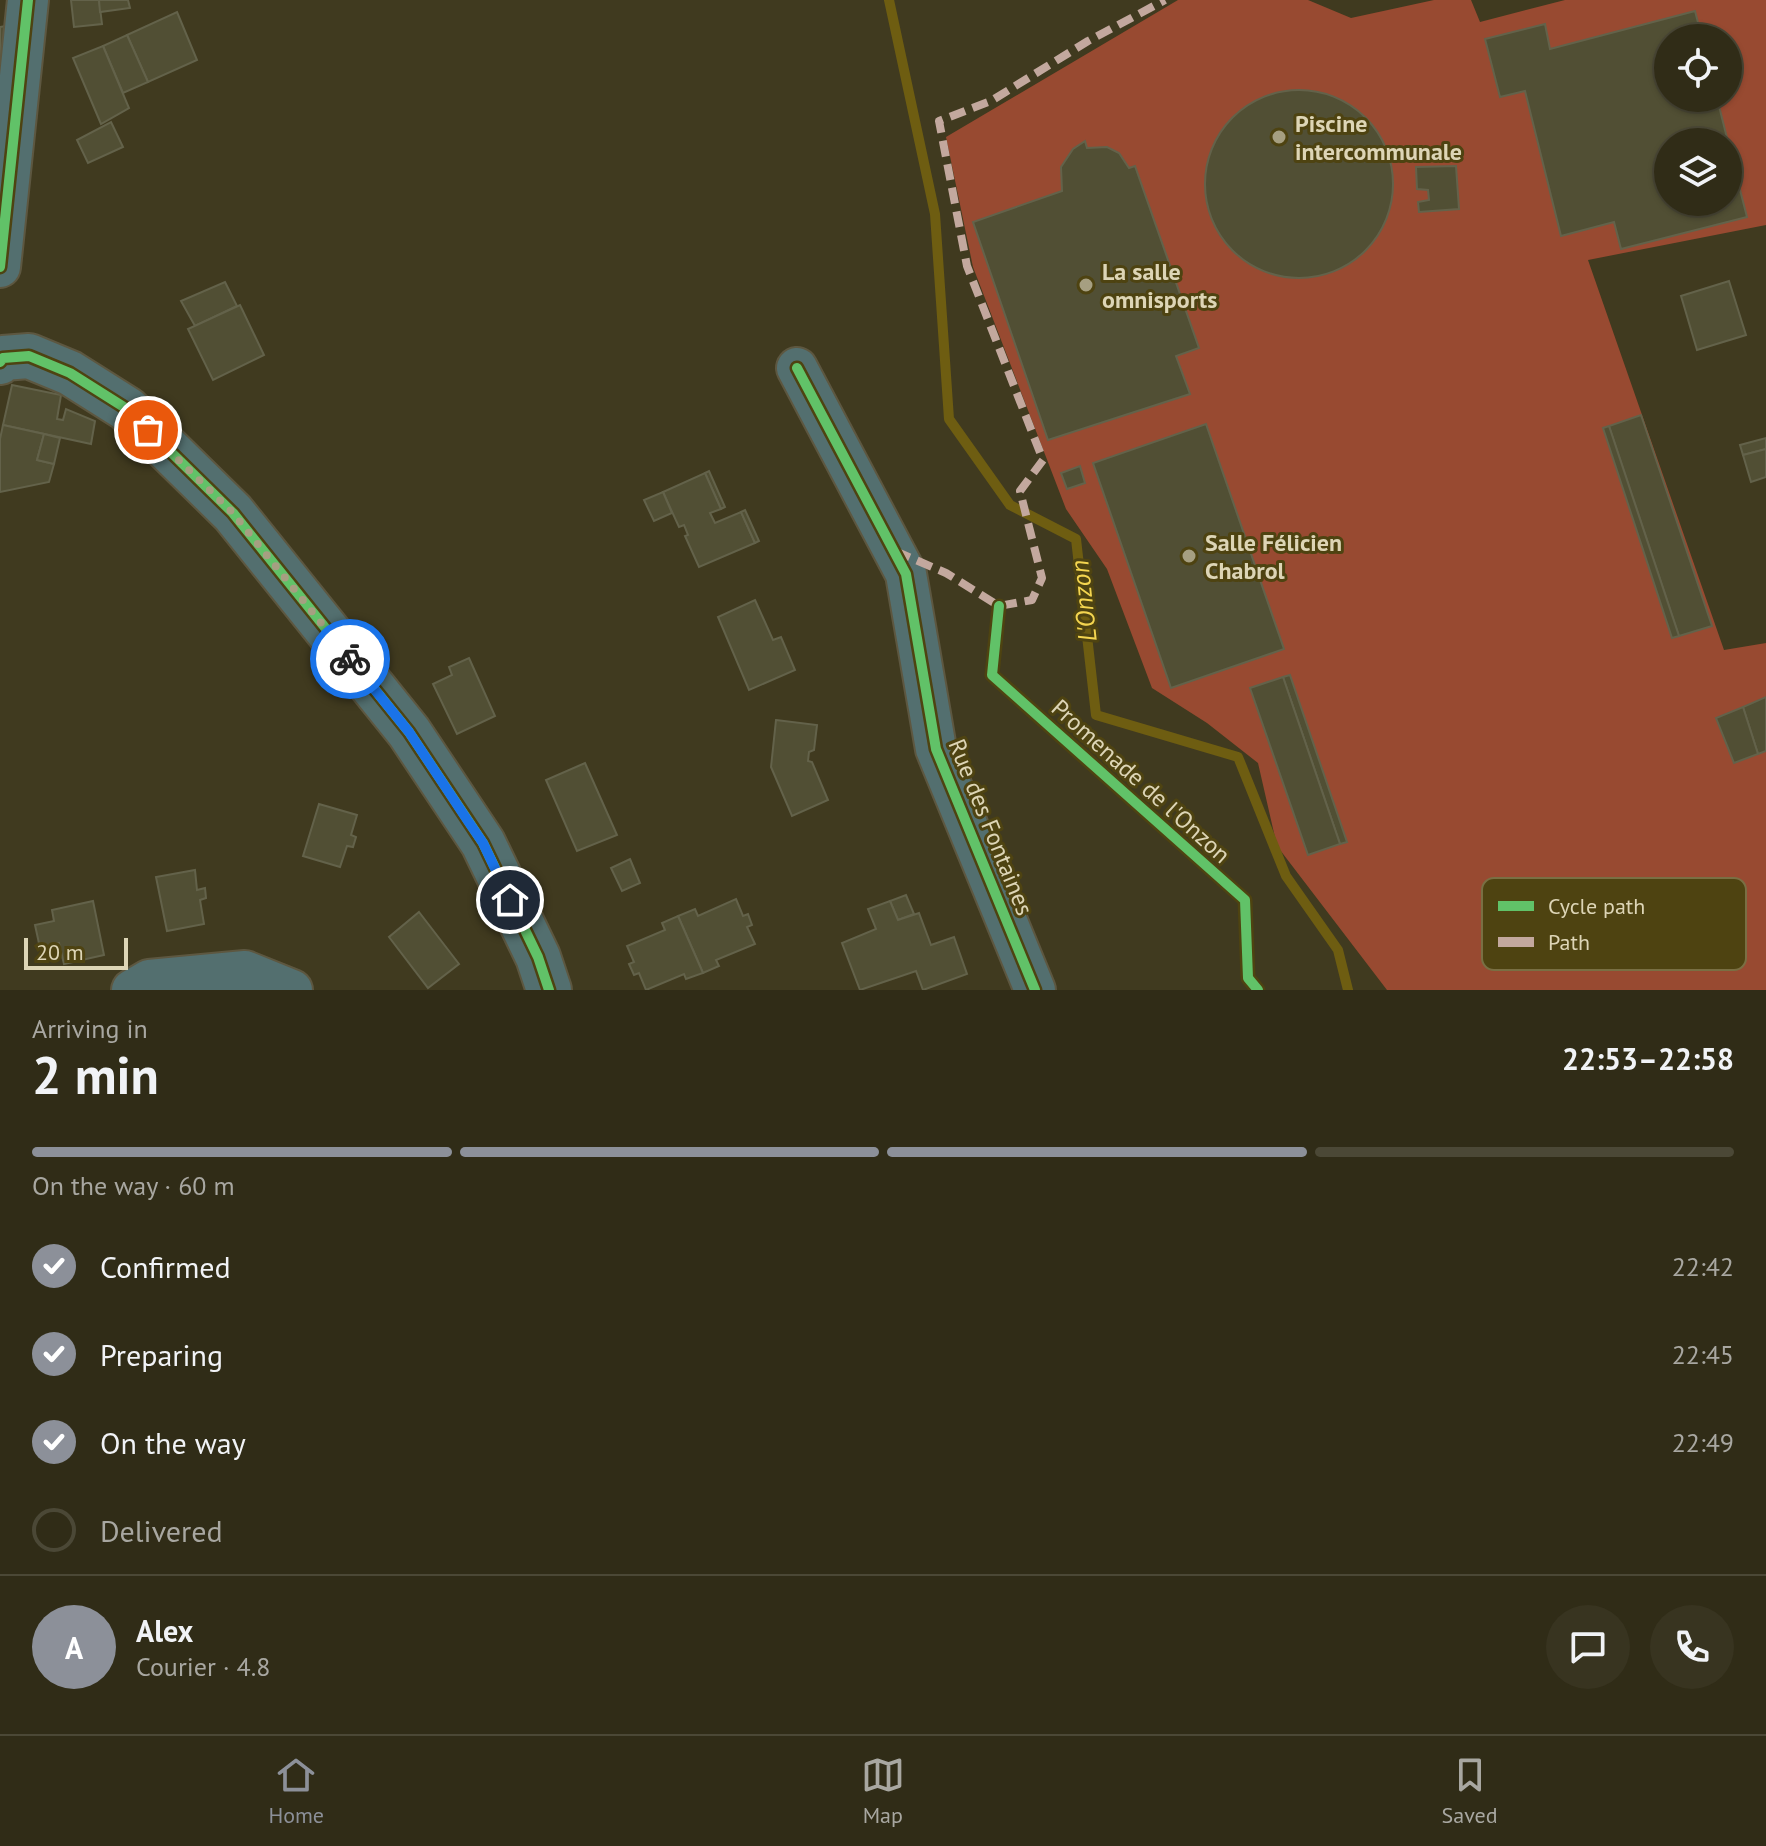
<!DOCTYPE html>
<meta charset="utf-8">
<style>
:root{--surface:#302c17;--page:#383420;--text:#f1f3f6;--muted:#a8a7a1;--line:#4b4836;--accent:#8c9099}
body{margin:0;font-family:"PT Sans",sans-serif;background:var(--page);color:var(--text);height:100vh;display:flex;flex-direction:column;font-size:30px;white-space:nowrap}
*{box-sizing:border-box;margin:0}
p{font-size:26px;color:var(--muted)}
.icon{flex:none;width:44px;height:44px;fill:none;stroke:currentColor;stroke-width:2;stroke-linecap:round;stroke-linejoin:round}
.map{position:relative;height:990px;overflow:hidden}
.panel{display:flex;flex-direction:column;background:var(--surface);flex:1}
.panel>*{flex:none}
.tools{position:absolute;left:1654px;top:24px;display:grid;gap:16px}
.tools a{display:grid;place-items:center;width:88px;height:88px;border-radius:50%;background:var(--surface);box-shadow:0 2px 6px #0004,0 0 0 2px var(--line);font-size:40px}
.scale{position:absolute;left:24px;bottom:20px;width:104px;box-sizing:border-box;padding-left:8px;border:4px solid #ddd5b6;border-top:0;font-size:22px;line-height:28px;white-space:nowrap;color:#ddd5b6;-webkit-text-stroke:6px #4e4311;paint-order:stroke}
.pin{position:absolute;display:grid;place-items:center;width:68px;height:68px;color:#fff;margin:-34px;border:4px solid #fff;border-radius:50%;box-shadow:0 2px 8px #0007}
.courier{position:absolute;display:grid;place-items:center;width:80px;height:80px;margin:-40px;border:6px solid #1a73e8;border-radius:50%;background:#fff;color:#222;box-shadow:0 2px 10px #0007}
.head em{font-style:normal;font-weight:700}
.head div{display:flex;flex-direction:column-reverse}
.head{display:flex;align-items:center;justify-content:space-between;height:136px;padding:0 32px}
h1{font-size:52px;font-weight:700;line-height:60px}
.bar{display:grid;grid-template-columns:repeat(4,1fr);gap:12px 8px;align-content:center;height:96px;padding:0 32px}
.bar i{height:10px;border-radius:6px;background:var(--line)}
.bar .on{background:var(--accent)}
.bar p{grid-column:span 4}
.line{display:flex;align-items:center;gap:20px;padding:0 32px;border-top:2px solid var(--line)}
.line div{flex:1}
.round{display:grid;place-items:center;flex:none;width:84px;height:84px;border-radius:42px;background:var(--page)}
ol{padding:0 32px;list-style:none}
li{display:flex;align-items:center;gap:24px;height:88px}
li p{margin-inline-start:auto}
li .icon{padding:8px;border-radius:50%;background:var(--accent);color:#fff;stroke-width:4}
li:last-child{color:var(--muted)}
li i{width:44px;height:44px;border:4px solid var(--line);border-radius:50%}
.tab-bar{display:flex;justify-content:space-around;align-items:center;height:112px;border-top:2px solid var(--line);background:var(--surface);font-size:22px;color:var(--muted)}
.tab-bar a{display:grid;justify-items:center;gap:4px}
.tab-bar .on{color:var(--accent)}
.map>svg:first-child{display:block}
.green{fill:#984a31;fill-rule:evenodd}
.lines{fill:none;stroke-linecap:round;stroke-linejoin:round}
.stream{stroke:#6e5d11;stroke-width:10}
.building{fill:#514f34;stroke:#63624a;stroke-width:2}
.minor-casing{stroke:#5d5740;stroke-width:44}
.tertiary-casing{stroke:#5d5740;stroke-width:48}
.path{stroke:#5a6c67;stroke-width:5;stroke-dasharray:4 6;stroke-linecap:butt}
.minor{stroke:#536f6f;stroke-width:40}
.tertiary{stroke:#536f6f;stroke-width:44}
.quiet{stroke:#c3a89e;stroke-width:8;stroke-dasharray:16 8;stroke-linecap:butt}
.cycleway-casing{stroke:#4e4311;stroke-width:15}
.cycleway{stroke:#61c268;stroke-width:10}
.done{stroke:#a69f81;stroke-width:8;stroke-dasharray:0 14.4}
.route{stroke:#1a73e8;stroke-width:10}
.poi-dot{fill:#a69f81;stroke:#4e4311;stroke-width:3}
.labels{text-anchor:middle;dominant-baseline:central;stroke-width:6;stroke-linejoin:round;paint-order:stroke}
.poi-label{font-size:24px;font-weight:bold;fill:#ddd5b6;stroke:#4e4311;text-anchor:start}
.street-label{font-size:24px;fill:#ddd5b6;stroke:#4e4311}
.water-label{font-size:26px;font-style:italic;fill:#f4d550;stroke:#4e4311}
.key{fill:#4e4311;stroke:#796f43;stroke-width:2}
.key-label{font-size:22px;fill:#ddd5b6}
</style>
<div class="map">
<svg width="1766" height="990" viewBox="0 0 1766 990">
<rect width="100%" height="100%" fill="#403a1f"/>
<!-- green -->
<path class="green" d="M1178,0H1308L1351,18L1434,0H1471L1480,22L1565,0H1766V225L1588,260L1724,650L1766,643V990H1387L1277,846L1258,763L1207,723L1152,688L1107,569L1066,509L973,267L946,137ZM1668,38H1728V98H1668ZM1668,142H1728V202H1668Z"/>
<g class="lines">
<!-- stream -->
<polyline class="stream" points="889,0 935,214 949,419 1010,505 1076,539 1096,715 1238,757 1286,876 1338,950 1348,990"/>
</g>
<!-- building -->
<g class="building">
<polygon points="71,0 99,0 102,24 74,27"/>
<polygon points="99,0 128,0 130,8 100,12"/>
<polygon points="1695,11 1702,38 1668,38 1668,98 1717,98 1728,142 1668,142 1668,202 1728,202 1728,143 1747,217 1621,249 1614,222 1561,236 1525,91 1500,97 1485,39 1545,24 1550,49"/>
<polygon points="177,12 197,60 148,82 127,35"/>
<polygon points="12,25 7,72 0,73 0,27"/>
<polygon points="127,35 148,82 123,93 103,46"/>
<polygon points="103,46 129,108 101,124 73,58"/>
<circle cx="1299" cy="184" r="94"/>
<polygon points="111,122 123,147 88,163 77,140"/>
<polygon points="1085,141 1087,148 1107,147 1119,153 1129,168 1135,166 1199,348 1176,356 1190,394 1048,440 973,222 1062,191 1061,167 1073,149"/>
<polygon points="1456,166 1459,209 1419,212 1418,202 1429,200 1428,190 1417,189 1416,167"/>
<polygon points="1729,281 1746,335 1697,350 1681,296"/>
<polygon points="225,282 237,306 195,326 181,301"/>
<polygon points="240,305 264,355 213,380 188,329"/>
<polygon points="12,385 61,395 57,419 63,420 66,409 95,421 91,444 3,425"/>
<polygon points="1641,415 1712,626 1679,636 1609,426"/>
<polygon points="1206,424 1284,649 1171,688 1093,463"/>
<polygon points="3,425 44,434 37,460 54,464 49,482 0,492 0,439"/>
<polygon points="1609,426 1679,636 1672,638 1603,428"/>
<polygon points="44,434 60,438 54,464 37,460"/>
<polygon points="1766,438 1766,449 1743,455 1740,445"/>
<polygon points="1766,449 1766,477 1751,482 1743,455"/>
<polygon points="1080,466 1085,483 1067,489 1061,473"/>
<polygon points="709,471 725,507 721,509 705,473"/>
<polygon points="705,473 721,509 710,513 715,523 741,512 755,543 699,567 685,536 688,535 684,525 679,527 663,492"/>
<polygon points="663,492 672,513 654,521 644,500"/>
<polygon points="745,510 759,541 755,543 741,512"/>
<polygon points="755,600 773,640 781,637 795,670 749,690 718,617"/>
<polygon points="469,658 495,716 457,734 433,684 452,675 449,667"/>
<polygon points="1290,675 1347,842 1340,844 1283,677"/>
<polygon points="1283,677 1340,844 1308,855 1250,688"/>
<polygon points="1766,697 1766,751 1758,754 1743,707"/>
<polygon points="1743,707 1758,754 1734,763 1716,718"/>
<polygon points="776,720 817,725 814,750 809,752 808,761 812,762 828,800 792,816 771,767"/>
<polygon points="585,763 617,835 577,851 546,780"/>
<polygon points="319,804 357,815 351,835 356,837 353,847 347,846 340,867 303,856"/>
<polygon points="630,859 640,883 622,891 611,868"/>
<polygon points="195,870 197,890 205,888 206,898 200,900 204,924 167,931 156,877"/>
<polygon points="906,895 914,914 898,920 890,901"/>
<polygon points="736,899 743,916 748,914 752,925 747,927 755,944 716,960 719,966 703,973 678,916 695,909 698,916"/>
<polygon points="93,901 104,955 64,964 59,943 40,948 35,925 54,921 52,910"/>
<polygon points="890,901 898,920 919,913 931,945 954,937 967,974 923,990 916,971 860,990 842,943 876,929 868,909"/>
<polygon points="419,912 459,964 428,988 389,937"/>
<polygon points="678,916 703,973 686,979 684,974 646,990 639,973 634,975 629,964 634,962 627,946 665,930 662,923"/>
</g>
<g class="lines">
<!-- minor casing -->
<g class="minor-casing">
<g id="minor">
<polyline points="0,267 28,0"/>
<polyline points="797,368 906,574 936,749 1035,990"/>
<polyline points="132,990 149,980 245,971 292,990"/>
</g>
</g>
<!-- tertiary casing -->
<g class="tertiary-casing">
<polyline id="tertiary" points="0,362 3,358 29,356 70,373 127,409 233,513 409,732 483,843 538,957 549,990"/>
</g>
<!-- path -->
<polyline class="path" points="999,606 992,675 1245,900 1248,978 1258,990"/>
<!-- minor -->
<use href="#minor" class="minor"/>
<!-- tertiary -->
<use href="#tertiary" class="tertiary"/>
<!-- quiet -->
<polyline class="quiet" points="895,551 946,573 999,606 1032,600 1042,578 1020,491 1043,460 967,266 939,121 991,101 1088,41 1165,0"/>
<!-- cycleway casing -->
<g class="cycleway-casing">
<g id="cycleway">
<polyline points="0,267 28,0"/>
<polyline points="0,362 3,358 29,356 70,373 127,409 233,513 409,732 483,843 538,957 549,990"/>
<polyline points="797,368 906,574 936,749 1035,990"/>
<polyline points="999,606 992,675 1245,900 1248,978 1258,990"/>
</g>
</g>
<!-- cycleway -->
<use href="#cycleway" class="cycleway"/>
</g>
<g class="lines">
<!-- done -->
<polyline class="done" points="148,430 233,513 350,659"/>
<!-- route -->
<polyline class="route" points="350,659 409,732 468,821 483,843 510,900"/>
</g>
<!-- markers -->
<g class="poi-dot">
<circle cx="1279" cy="137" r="8"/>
<circle cx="1086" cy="285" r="8"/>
<circle cx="1189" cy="556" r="8"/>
</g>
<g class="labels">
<!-- poi labels -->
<g class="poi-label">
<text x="1295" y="123">Piscine<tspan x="1295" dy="28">intercommunale</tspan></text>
<text x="1102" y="271">La salle<tspan x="1102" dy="28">omnisports</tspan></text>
<text x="1205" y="542">Salle Félicien<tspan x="1205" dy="28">Chabrol</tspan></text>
</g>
<!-- street labels -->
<g class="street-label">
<text transform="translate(1141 781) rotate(42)">Promenade de l'Onzon</text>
<text transform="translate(991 827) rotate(68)">Rue des Fontaines</text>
</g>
<!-- water labels -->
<g class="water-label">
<text transform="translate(1083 601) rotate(-96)">L'Onzon</text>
</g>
</g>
<!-- legend -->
<rect x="1482" y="878" width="264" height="92" rx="12" class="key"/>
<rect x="1498" y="901" width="36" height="10" fill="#61c268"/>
<rect x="1498" y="937" width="36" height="10" fill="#c3a89e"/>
<g class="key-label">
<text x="1548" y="914">Cycle path</text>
<text x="1548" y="950">Path</text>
</g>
</svg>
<div class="tools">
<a><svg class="icon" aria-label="locate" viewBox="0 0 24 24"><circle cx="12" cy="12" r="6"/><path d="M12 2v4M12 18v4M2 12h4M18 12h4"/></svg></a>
<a><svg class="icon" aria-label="layers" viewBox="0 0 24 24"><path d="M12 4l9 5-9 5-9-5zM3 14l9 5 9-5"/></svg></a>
</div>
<div class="scale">20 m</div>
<div class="pin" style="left:148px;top:430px;background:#ea580c"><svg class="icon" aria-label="bag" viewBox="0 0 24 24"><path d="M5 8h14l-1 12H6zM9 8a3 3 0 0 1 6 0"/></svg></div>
<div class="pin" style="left:510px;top:900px;background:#1f2937"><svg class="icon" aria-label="home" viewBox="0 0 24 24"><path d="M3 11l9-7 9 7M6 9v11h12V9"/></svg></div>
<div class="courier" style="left:350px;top:659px"><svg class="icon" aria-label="bike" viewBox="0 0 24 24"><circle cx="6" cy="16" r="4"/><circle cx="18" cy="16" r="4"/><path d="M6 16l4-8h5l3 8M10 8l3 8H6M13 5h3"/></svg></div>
</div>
<section class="panel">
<div class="head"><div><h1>2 min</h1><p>Arriving in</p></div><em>22:53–22:58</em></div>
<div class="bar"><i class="on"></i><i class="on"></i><i class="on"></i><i></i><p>On the way · 60 m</p></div>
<ol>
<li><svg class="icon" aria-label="check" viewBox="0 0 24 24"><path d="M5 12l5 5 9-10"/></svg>Confirmed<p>22:42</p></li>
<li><svg class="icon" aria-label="check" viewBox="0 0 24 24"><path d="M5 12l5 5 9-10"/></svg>Preparing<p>22:45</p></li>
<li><svg class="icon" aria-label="check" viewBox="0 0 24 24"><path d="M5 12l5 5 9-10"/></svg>On the way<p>22:49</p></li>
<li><i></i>Delivered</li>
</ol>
<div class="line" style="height:144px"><b class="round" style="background:var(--accent);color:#fff">A</b><div><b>Alex</b><p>Courier · 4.8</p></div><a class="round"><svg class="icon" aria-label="chat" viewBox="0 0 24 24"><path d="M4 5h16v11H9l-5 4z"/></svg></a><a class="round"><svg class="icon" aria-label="phone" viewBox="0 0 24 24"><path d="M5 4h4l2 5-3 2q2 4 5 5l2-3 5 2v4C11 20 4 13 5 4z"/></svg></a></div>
</section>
<nav class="tab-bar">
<a class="on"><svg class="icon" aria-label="home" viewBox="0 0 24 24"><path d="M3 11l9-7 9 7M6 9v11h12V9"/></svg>Home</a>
<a><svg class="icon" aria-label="map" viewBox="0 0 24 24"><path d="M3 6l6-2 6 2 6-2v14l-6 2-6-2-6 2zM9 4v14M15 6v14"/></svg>Map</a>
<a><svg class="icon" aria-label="saved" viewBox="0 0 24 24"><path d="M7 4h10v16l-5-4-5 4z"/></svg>Saved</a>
</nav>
